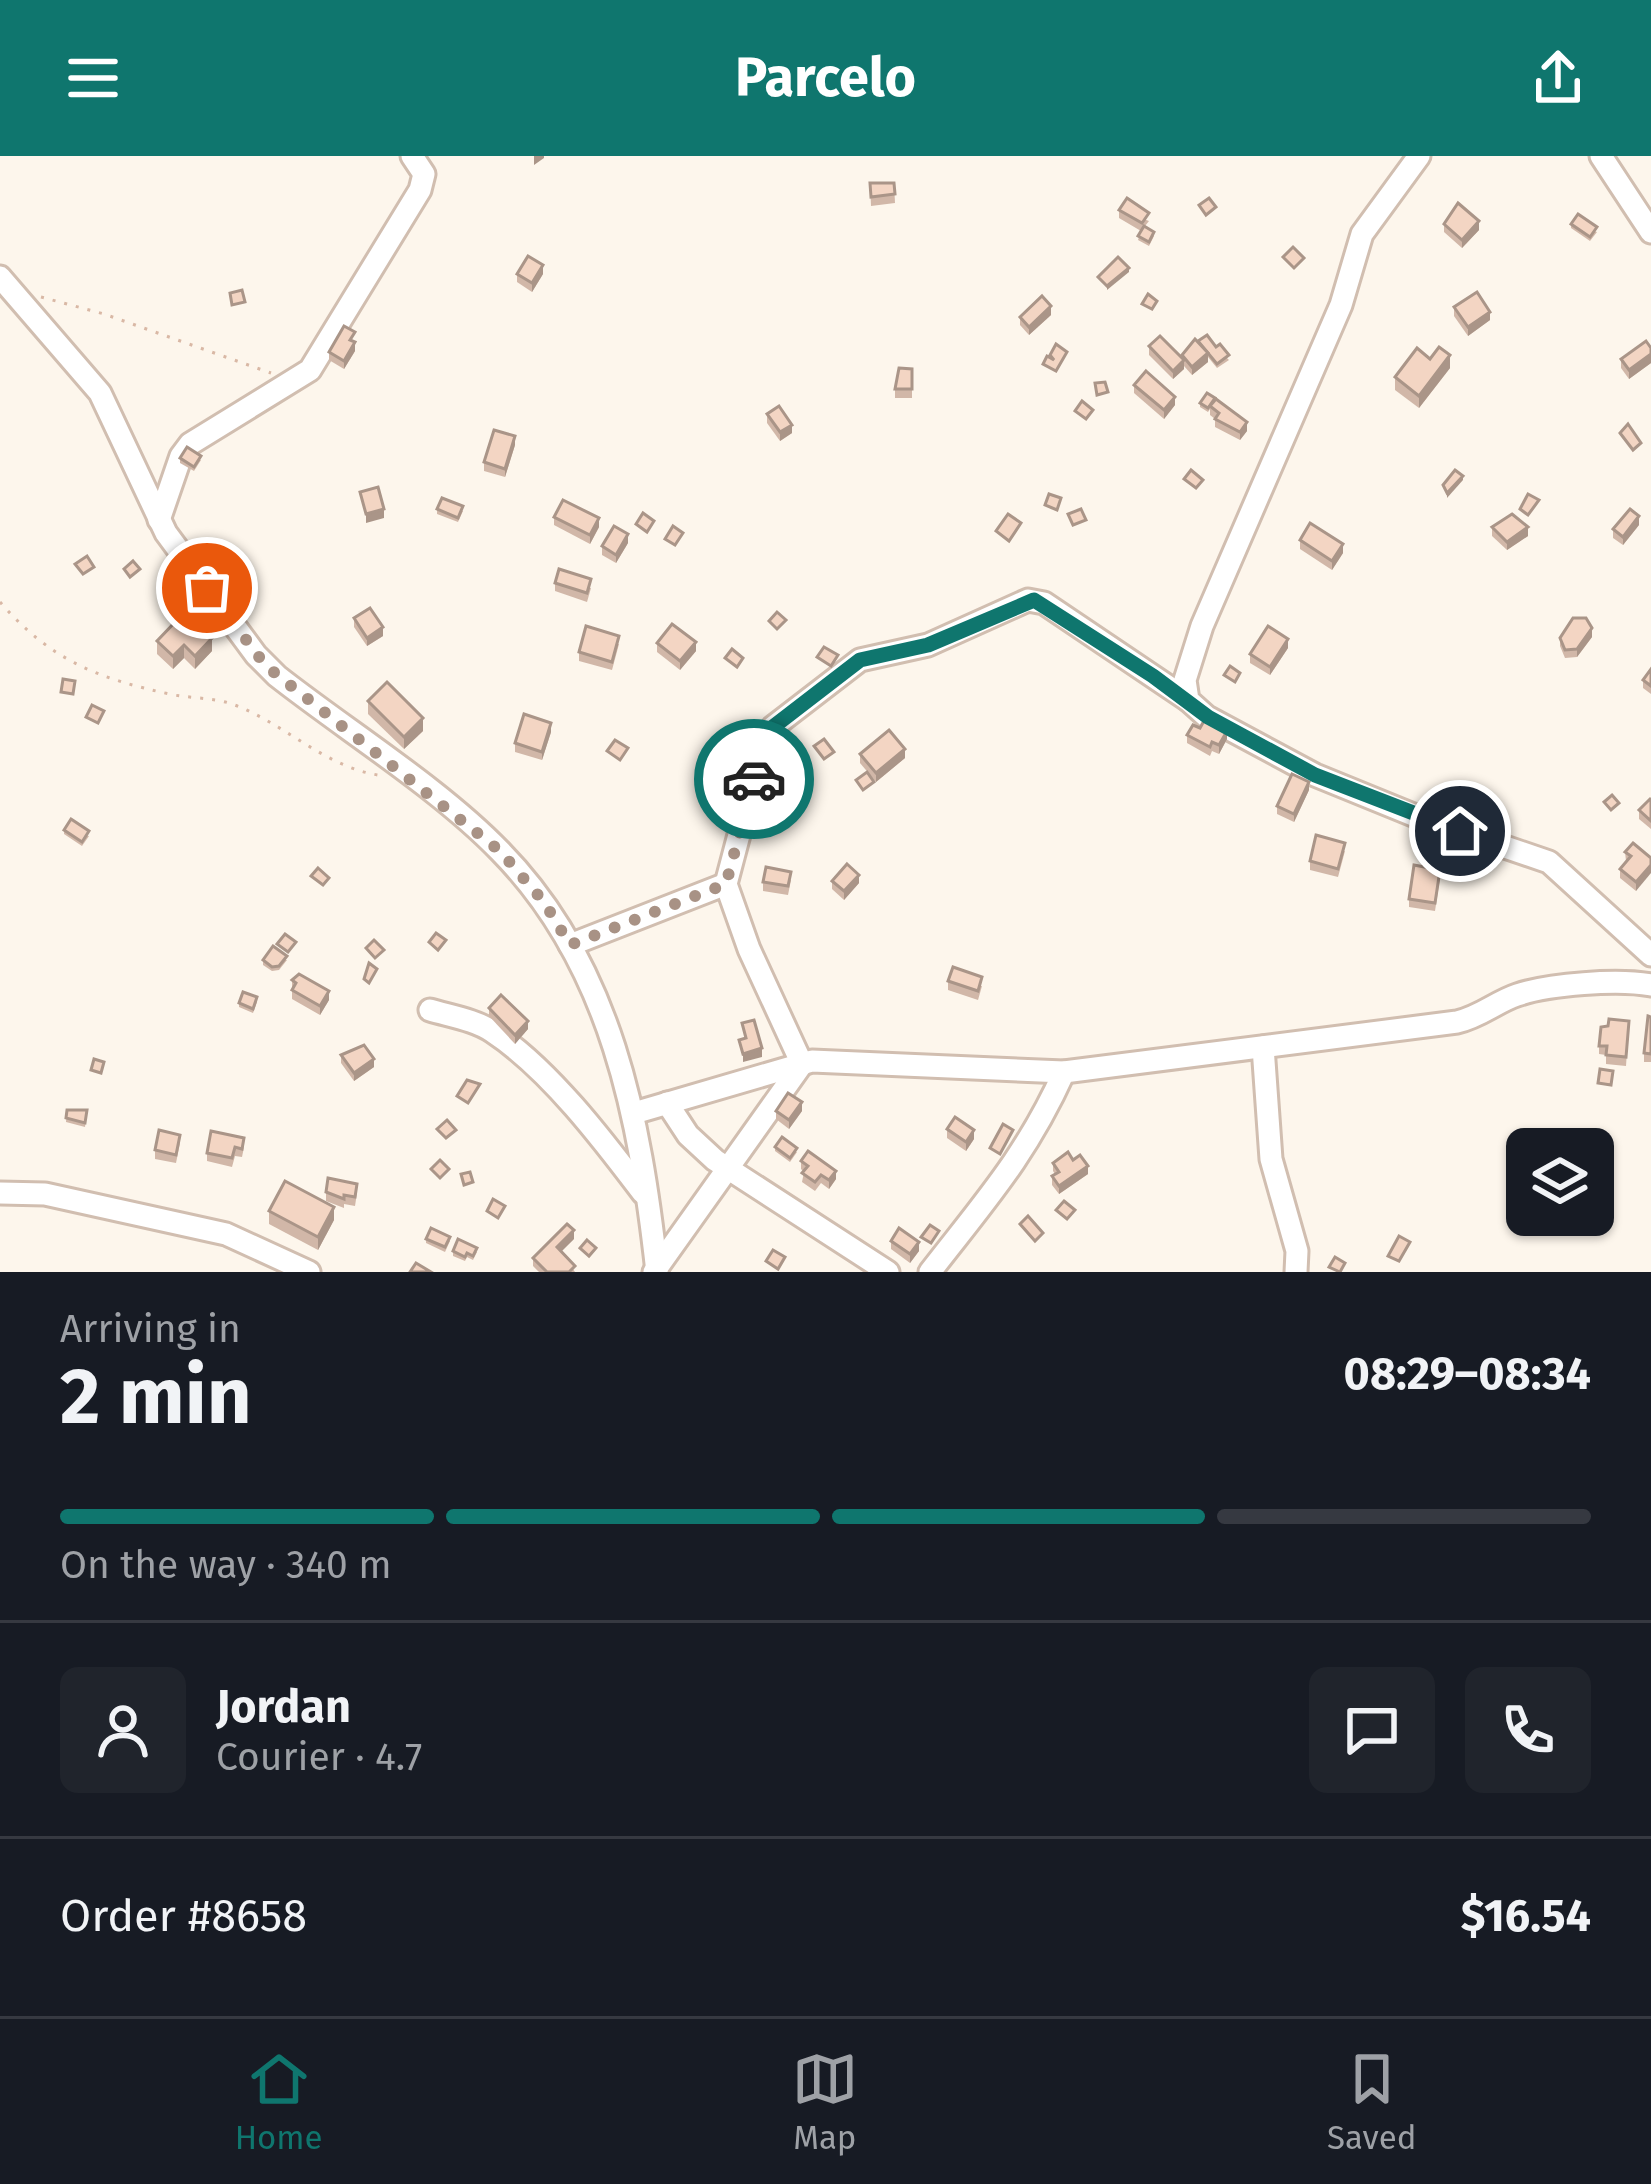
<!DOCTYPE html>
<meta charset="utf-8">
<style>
:root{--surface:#171b24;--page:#20242c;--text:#f1f3f6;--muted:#9ea1a6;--line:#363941;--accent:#0f766e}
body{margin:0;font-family:"Fira Sans",sans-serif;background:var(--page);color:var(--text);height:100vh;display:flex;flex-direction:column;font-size:45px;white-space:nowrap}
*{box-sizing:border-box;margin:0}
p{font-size:39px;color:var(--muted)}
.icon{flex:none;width:66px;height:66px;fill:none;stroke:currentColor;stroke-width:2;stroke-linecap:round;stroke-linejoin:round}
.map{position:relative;height:1116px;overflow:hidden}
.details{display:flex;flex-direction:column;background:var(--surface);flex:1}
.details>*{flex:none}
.buttons{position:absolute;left:1506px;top:972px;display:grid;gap:24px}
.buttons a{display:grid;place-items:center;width:108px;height:108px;border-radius:18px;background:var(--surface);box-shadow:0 3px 9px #0004;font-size:60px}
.pin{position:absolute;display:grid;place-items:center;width:102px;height:102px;color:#fff;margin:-51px;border:6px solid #fff;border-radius:50%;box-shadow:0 3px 12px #0007}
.courier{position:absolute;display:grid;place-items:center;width:120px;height:120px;margin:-60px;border:9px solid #0f766e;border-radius:50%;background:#fff;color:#222;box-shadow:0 3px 15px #0007}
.head em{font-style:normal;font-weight:700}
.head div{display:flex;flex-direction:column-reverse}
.head{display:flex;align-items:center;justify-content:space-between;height:204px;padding:0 60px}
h1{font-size:78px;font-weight:700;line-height:90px}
.bar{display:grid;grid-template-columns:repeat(4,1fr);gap:18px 12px;align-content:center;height:144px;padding:0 60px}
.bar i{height:15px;border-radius:9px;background:var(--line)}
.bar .current{background:var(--accent)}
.bar p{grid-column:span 4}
.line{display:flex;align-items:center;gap:30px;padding:0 60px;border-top:3px solid var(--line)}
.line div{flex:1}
.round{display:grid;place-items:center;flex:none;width:126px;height:126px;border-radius:18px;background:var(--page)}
header{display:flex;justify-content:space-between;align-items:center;height:156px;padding:0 60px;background:var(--accent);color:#fff;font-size:54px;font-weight:700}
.tab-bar{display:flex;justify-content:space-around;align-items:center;height:168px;border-top:3px solid var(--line);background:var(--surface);font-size:33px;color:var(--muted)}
.tab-bar a{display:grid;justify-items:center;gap:6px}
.tab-bar .current{color:var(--accent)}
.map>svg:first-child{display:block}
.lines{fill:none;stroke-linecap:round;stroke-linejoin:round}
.minor-casing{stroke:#d1beb0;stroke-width:27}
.path{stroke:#d9b8a5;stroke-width:3;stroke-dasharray:3 9;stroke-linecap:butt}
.minor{stroke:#fff;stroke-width:21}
.wall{fill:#d1b7a8}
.shaded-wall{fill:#aa9588}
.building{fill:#f3d5c3;stroke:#aa9588;stroke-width:3}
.done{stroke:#a89285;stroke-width:12;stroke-dasharray:0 21.6}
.route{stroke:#0f766e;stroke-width:15}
</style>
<header><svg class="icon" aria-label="menu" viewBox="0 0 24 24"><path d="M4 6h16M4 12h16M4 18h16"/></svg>Parcelo<svg class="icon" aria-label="share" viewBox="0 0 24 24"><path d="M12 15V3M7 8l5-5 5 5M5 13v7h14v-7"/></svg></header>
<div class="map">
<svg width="1651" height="1116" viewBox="0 0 1651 1116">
<rect width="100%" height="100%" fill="#fdf6ec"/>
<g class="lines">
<!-- minor casing -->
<g class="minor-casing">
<g id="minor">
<polyline points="1419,0 1362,78 1341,149 1202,470 1185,524 1188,544 1207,561 1315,619 1423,663 1549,706 1651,799"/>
<polyline points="1601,0 1651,76"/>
<path d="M0,121L100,237L166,377L256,499L277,520C347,575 439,632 500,695C612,809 640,964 657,1116"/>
<polyline points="159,364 181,300 190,288 310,214 420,34 424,18 412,0"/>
<polyline points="570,789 726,728"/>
<path d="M430,854C450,860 476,864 493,876C549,913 603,984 643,1037"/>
<polyline points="1263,891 1271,1003 1297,1095 1296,1116"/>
<polyline points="802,908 749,793 726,728 763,588 773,571 860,504 928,489 1028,444 1044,447 1188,544"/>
<polyline points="667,947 688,979 715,1004 888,1116"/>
<path d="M634,957L812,905L1064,916L1457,866C1480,861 1496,846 1517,839C1549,828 1618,823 1651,829"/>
<polyline points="0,1037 45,1038 226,1078 309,1116"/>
<polyline points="654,1116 802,908"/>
<path d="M930,1116C985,1045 1026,1000 1064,916"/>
</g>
</g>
<!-- path -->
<g class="path">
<polyline points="41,141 104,158 271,217"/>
<path d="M0,446C51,505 99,523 174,539C192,542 212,542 229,547C281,564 322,610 378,619"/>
</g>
<!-- minor -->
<use href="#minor" class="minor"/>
</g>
<!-- wall -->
<g class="wall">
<polygon points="870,27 894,27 895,47 871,50"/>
<polygon points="1119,54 1149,65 1145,70 1154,80 1149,90 1138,84 1141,75 1119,62"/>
<polygon points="1444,68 1479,74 1462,92 1444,76"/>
<polygon points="1571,68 1597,76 1590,85 1571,72"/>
<polygon points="517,118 543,118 532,136 517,126"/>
<polygon points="1454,151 1490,164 1468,180 1454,160"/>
<polygon points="1051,159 1029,179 1020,169 1020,161"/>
<polygon points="355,185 355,195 344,213 329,204 329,196"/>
<polygon points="1198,186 1216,191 1229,204 1217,212 1208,201 1208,206 1192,219 1184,210 1184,213 1173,223 1149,199 1149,190 1182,202 1182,199"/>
<polygon points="1651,192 1651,207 1629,223 1621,212 1621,203"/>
<polygon points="1430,203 1450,212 1419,252 1395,234 1395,221"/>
<polygon points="912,213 912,242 895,242 895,233"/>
<polygon points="1134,229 1175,249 1164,263 1134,237"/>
<polygon points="1207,237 1247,275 1240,284 1215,271 1215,263 1210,259 1210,253 1208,256 1200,251 1200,247"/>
<polygon points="767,258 792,277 780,285 767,267"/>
<polygon points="515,289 505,321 484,315 484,306"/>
<polygon points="180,302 201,304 194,315 180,307"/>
<polygon points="437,353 463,355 458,366 437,358"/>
<polygon points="554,361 599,371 590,388 554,369"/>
<polygon points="1639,369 1623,389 1613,382 1613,373"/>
<polygon points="1492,371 1528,380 1507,394 1492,380"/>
<polygon points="1300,384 1343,397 1332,414 1300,393"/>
<polygon points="628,387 616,407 602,399 602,390"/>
<polygon points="555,427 591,432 587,446 555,435"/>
<polygon points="170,458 212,495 195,513 184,502 173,513 157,498 157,485 171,471"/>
<polygon points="354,462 383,480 367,490 354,471"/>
<polygon points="1592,481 1577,501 1565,502 1560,490 1560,482"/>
<polygon points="657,487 696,495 680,514 657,496"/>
<polygon points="619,488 612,514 579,505 579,496"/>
<polygon points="1288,492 1270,519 1250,507 1250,498"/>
<polygon points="1651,513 1651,538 1643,532 1643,524"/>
<polygon points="368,545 423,575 404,593 368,558"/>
<polygon points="1200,572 1227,583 1219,598 1212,595 1210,600 1187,587 1187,579"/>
<polygon points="551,576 542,604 515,596 515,587"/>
<polygon points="860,598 905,602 876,626 860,607"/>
<polygon points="1309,634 1294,666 1277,658 1277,650"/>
<polygon points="1651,644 1651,673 1639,663 1639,654"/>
<polygon points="64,674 89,680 82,690 64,678"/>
<polygon points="1345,695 1338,721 1310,714 1310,705"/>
<polygon points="1625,696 1651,702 1636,735 1620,722 1620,713 1626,705"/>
<polygon points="1440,722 1435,755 1409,751 1409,743"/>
<polygon points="791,724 788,739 763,735 763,726"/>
<polygon points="832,725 859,727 844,744 832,733"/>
<polygon points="263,804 287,804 279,814 272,815 263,809"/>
<polygon points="292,824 329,844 320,859 292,843"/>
<polygon points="948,825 982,830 978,844 948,834"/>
<polygon points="257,846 253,857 239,851 239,847"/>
<polygon points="489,852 528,873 515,888 489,860"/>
<polygon points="1651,861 1651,906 1644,906 1644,897"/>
<polygon points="1629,865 1626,910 1606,908 1606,899 1599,898 1599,890 1608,870"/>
<polygon points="341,899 374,911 354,925 341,907"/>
<polygon points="67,954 87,954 85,971 66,966"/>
<polygon points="776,955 802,955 789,973 776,963"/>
<polygon points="947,973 974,983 966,995 947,982"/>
<polygon points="180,987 176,1007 155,1003 155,994"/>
<polygon points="244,991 242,1001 235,1000 232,1011 207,1005 207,997"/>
<polygon points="775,991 797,996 790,1006 775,995"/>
<polygon points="1073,1004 1088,1018 1059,1038 1052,1029 1052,1020 1055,1018 1053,1015 1053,1007"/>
<polygon points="801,1005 836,1023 829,1033 821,1027 815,1035 802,1026 804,1016 801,1013"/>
<polygon points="326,1036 357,1037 355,1050 344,1048 344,1052 326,1045"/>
<polygon points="269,1055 334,1064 318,1094 269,1068"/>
<polygon points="426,1083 450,1085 445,1096 426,1087"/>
<polygon points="574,1083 561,1095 575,1116 539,1116 533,1110 533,1102"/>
<polygon points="891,1085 919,1095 910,1107 891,1093"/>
<polygon points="453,1095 477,1096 473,1104 467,1101 465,1105 453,1100"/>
</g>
<!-- shaded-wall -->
<g class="shaded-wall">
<polygon points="534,0 544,0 544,2 534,9"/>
<polygon points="1479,65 1479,74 1462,92 1462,84"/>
<polygon points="543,109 543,118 532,136 532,127"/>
<polygon points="1129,112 1129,116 1107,134 1107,130"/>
<polygon points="1051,150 1051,159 1029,179 1029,171"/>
<polygon points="1490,156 1490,164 1468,180 1468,171"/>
<polygon points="355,186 355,195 344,213 344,205"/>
<polygon points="1208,197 1208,206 1192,219 1192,211"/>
<polygon points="1651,198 1651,207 1629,223 1629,214"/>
<polygon points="1450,199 1450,212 1419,252 1419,240"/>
<polygon points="1184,204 1184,213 1173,223 1173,215"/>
<polygon points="1175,241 1175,249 1164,263 1164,254"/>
<polygon points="1247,266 1247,275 1240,284 1240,276"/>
<polygon points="792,269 792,277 780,285 780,276"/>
<polygon points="515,280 515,289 505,321 505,313"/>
<polygon points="1463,320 1463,324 1447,342 1447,337"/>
<polygon points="384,353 384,362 366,367 366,358"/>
<polygon points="1639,360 1639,369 1623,389 1623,381"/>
<polygon points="599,362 599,371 590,388 590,379"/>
<polygon points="1528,371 1528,380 1507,394 1507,386"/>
<polygon points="628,378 628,387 616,407 616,399"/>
<polygon points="1343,388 1343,397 1332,414 1332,405"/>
<polygon points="383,471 383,480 367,490 367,482"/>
<polygon points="1592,472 1592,481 1577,501 1577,493"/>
<polygon points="212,482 212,495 195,513 195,500"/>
<polygon points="1288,483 1288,492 1270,519 1270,511"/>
<polygon points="696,486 696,495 680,514 680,505"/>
<polygon points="184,489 184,502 173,513 173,500"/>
<polygon points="423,562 423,575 404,593 404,581"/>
<polygon points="551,567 551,576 542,604 542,596"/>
<polygon points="1227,575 1227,583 1219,598 1219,589"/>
<polygon points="905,593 905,602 876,626 876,617"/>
<polygon points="1309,626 1309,634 1294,666 1294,658"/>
<polygon points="1651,709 1651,717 1636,735 1636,726"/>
<polygon points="859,719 859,727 844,744 844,735"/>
<polygon points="329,835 329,844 320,859 320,850"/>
<polygon points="528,865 528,873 515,888 515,879"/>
<polygon points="762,892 762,901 743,906 743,898"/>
<polygon points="374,903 374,911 354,925 354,917"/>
<polygon points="802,946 802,955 789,973 789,964"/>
<polygon points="974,974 974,983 966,995 966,986"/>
<polygon points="1088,1010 1088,1018 1059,1038 1059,1030"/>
<polygon points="836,1015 836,1023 829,1033 829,1024"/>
<polygon points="334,1051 334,1064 318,1094 318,1081"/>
<polygon points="574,1074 574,1083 557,1100 557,1091"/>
<polygon points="919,1086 919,1095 910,1107 910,1098"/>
</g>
<!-- building -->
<g class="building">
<polygon points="870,27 894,27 895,38 871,41"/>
<polygon points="1127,42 1149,57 1142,67 1119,54"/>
<polygon points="1209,42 1216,51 1206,59 1199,49"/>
<polygon points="1458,47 1479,65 1462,84 1444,68"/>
<polygon points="1578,58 1597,71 1590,81 1571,68"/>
<polygon points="1144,70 1154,76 1149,86 1138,80"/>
<polygon points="1293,91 1304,102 1294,112 1283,101"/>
<polygon points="528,100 543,109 532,127 517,118"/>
<polygon points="1118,101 1129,112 1107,130 1098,121"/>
<polygon points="242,134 245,146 232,149 230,137"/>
<polygon points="1477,136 1490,156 1468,171 1454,151"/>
<polygon points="1148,138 1157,145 1152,153 1142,148"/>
<polygon points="1042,140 1051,150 1029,171 1020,161"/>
<polygon points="344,170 355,176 350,184 355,186 344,205 329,196"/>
<polygon points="1207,179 1216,191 1220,188 1229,199 1217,208 1198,185"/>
<polygon points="1160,180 1184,204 1173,215 1149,190"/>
<polygon points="1195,183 1208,197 1192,211 1182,199"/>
<polygon points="1646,185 1651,192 1651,198 1629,214 1621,203"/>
<polygon points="1056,188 1067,196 1056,215 1043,208 1047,200 1054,204 1050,199"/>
<polygon points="1439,191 1450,199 1419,240 1395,221 1417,192 1430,203"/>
<polygon points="899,212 912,213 912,233 895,233"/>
<polygon points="1146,215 1175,241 1164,254 1134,229"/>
<polygon points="1105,226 1108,236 1097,239 1095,227"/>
<polygon points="1207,237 1215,242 1208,252 1200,247"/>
<polygon points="1216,243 1247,266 1240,276 1215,263 1219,257 1210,250"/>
<polygon points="1082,245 1093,254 1086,263 1075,255"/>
<polygon points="779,250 792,269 780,276 767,258"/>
<polygon points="1628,268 1641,287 1633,294 1620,277"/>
<polygon points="494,274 515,280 505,313 484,306"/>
<polygon points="187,291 201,300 194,311 180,302"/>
<polygon points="1191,314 1203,324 1196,332 1184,323"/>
<polygon points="1455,314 1463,320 1447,337 1443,329"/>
<polygon points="378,331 384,353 366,358 360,336"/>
<polygon points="1049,338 1061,342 1057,354 1045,349"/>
<polygon points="1528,338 1539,344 1528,359 1520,353"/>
<polygon points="442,342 463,350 458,362 437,353"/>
<polygon points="563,344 599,362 590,379 554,361"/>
<polygon points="1081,353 1086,364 1073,369 1068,358"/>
<polygon points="1630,353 1639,360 1623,381 1613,373"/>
<polygon points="643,357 654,365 647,376 636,368"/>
<polygon points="1008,358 1021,367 1009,385 996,375"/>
<polygon points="1512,358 1528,371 1507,386 1492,371"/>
<polygon points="1310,367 1343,388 1332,405 1300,384"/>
<polygon points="614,370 628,378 616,399 602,390"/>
<polygon points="673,370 683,377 675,389 665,383"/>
<polygon points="87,400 94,411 83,418 75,408"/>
<polygon points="133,405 140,413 130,421 124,413"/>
<polygon points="559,413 591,423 587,437 555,427"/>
<polygon points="179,449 212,482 195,500 184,489 173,500 157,485 177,464 170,458"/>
<polygon points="370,452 383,471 367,482 354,462"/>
<polygon points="777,456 786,464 777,473 769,465"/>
<polygon points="1573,462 1586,462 1592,472 1577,493 1565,494 1560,482"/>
<polygon points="672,468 696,486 680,505 657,487"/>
<polygon points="586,470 619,480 612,506 579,496"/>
<polygon points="1268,470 1288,483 1270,511 1250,498"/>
<polygon points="824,491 838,499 831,510 817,501"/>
<polygon points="732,493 743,502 737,511 725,502"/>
<polygon points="1230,510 1240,517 1235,526 1224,519"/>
<polygon points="1651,513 1651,530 1643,524"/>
<polygon points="63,523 75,525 73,538 61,536"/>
<polygon points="387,526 423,562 404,581 368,545"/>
<polygon points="92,549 104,555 98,567 86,561"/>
<polygon points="524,558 551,567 542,596 515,587"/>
<polygon points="1205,563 1227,575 1219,589 1212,586 1210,591 1187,579 1193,569 1200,572"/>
<polygon points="889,574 905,593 876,617 860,598"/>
<polygon points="824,583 834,596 824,603 814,590"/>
<polygon points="615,584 628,592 620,604 607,595"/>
<polygon points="867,616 874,626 863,634 856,624"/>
<polygon points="1292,618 1309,626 1294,658 1277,650"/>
<polygon points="1612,639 1619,647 1611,654 1604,646"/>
<polygon points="1650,643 1651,644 1651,665 1639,654"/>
<polygon points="71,663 89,675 82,686 64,674"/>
<polygon points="1316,679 1345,687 1338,713 1310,705"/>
<polygon points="1633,687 1651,702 1651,709 1636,726 1620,713 1631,700 1625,696"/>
<polygon points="847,708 859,719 844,735 832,725"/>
<polygon points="1414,709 1440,714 1435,747 1409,743"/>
<polygon points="766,711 791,716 788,730 763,726"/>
<polygon points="318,712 329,722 323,729 311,720"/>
<polygon points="436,777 446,784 438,794 429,786"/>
<polygon points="285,778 296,786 288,796 277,788"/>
<polygon points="374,784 384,794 375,802 366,792"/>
<polygon points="273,790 287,800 279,810 272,811 263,804"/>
<polygon points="369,807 377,813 369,827 364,823"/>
<polygon points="953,811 982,821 978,835 948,825"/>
<polygon points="299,818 329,835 320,850 292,834 296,827 292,824"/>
<polygon points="243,836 257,841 253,853 239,847"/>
<polygon points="501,839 528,865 515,879 489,852"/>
<polygon points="1648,860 1651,861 1651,898 1644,897"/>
<polygon points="1609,863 1629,865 1626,901 1606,899 1607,890 1599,890 1601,871 1608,870"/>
<polygon points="754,864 762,892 743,898 739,884 746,882 742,867"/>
<polygon points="364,889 374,903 354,917 341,899"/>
<polygon points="94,903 104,906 101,917 91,914"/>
<polygon points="1600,913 1613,915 1611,929 1598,927"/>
<polygon points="467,924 480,928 468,947 457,940"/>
<polygon points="788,937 802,946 789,964 776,955"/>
<polygon points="67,954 87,954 85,967 66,962"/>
<polygon points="955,961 974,974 966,986 947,973"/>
<polygon points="447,964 456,974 446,982 437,973"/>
<polygon points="1003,968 1013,974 1000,998 990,992"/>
<polygon points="159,974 180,979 176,999 155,994"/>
<polygon points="211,975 244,982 242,993 235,991 232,1002 207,997"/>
<polygon points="782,981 797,992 790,1002 775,991"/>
<polygon points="808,995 836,1015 829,1024 821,1019 815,1026 802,1017 808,1010 801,1005"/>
<polygon points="1068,996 1073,1004 1080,999 1088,1010 1059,1030 1052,1020 1059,1016 1053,1007"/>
<polygon points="440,1004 449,1013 440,1022 431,1013"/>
<polygon points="470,1016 473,1026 464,1029 461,1018"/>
<polygon points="328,1022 357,1028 355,1041 344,1039 344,1043 326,1036"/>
<polygon points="285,1025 334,1051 318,1081 269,1055"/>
<polygon points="493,1043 505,1050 498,1062 487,1055"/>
<polygon points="1064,1045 1075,1054 1067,1063 1056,1054"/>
<polygon points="1028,1060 1043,1077 1035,1085 1020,1068"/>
<polygon points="567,1068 574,1074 557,1091 575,1110 569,1116 547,1116 533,1102"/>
<polygon points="930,1069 939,1075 931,1087 921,1081"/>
<polygon points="431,1072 450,1081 445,1091 426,1083"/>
<polygon points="899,1072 919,1086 910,1098 891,1085"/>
<polygon points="1399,1080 1410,1086 1399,1105 1388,1100"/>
<polygon points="458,1083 477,1092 473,1100 467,1097 465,1101 453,1095"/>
<polygon points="587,1084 596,1092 589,1100 580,1092"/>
<polygon points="773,1094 785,1101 778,1113 766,1105"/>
<polygon points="1335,1101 1345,1107 1340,1116 1329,1111"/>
<polygon points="416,1107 431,1116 410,1116"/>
</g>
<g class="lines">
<!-- done -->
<polyline class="done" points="207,432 266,510 500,695 544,746 570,789 726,728 754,623"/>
<!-- route -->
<polyline class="route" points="754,623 764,587 773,571 860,504 928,489 1034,444 1153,520 1208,561 1243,580 1315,619 1460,675"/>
</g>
</svg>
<div class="buttons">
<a><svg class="icon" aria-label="layers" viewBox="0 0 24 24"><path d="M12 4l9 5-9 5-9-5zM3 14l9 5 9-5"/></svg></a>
</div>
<div class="pin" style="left:207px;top:432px;background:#ea580c"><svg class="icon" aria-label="bag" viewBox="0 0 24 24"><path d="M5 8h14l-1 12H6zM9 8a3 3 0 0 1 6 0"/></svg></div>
<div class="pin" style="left:1460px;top:675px;background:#1f2937"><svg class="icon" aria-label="home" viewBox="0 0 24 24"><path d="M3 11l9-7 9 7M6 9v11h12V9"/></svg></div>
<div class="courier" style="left:754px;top:623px"><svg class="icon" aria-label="car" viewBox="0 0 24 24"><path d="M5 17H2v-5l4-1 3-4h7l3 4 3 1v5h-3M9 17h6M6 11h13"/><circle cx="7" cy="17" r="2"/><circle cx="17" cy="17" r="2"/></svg></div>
</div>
<section class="details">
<div class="head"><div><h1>2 min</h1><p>Arriving in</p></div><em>08:29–08:34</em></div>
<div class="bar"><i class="current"></i><i class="current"></i><i class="current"></i><i></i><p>On the way · 340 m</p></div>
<div class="line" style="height:216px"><a class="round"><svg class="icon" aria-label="person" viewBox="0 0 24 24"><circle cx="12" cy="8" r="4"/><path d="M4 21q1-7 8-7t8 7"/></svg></a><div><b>Jordan</b><p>Courier · 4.7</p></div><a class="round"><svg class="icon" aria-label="chat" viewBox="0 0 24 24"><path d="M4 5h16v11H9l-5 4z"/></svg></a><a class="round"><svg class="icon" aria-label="phone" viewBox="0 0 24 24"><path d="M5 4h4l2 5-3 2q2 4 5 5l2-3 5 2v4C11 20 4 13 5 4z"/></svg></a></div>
<div class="line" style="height:156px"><div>Order #8658</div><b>$16.54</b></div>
</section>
<nav class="tab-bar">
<a class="current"><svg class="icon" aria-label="home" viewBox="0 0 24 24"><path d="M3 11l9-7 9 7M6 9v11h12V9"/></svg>Home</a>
<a><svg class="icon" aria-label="map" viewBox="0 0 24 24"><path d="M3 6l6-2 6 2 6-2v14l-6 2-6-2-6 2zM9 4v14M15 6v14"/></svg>Map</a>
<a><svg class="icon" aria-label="saved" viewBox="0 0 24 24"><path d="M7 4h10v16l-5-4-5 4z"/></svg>Saved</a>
</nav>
